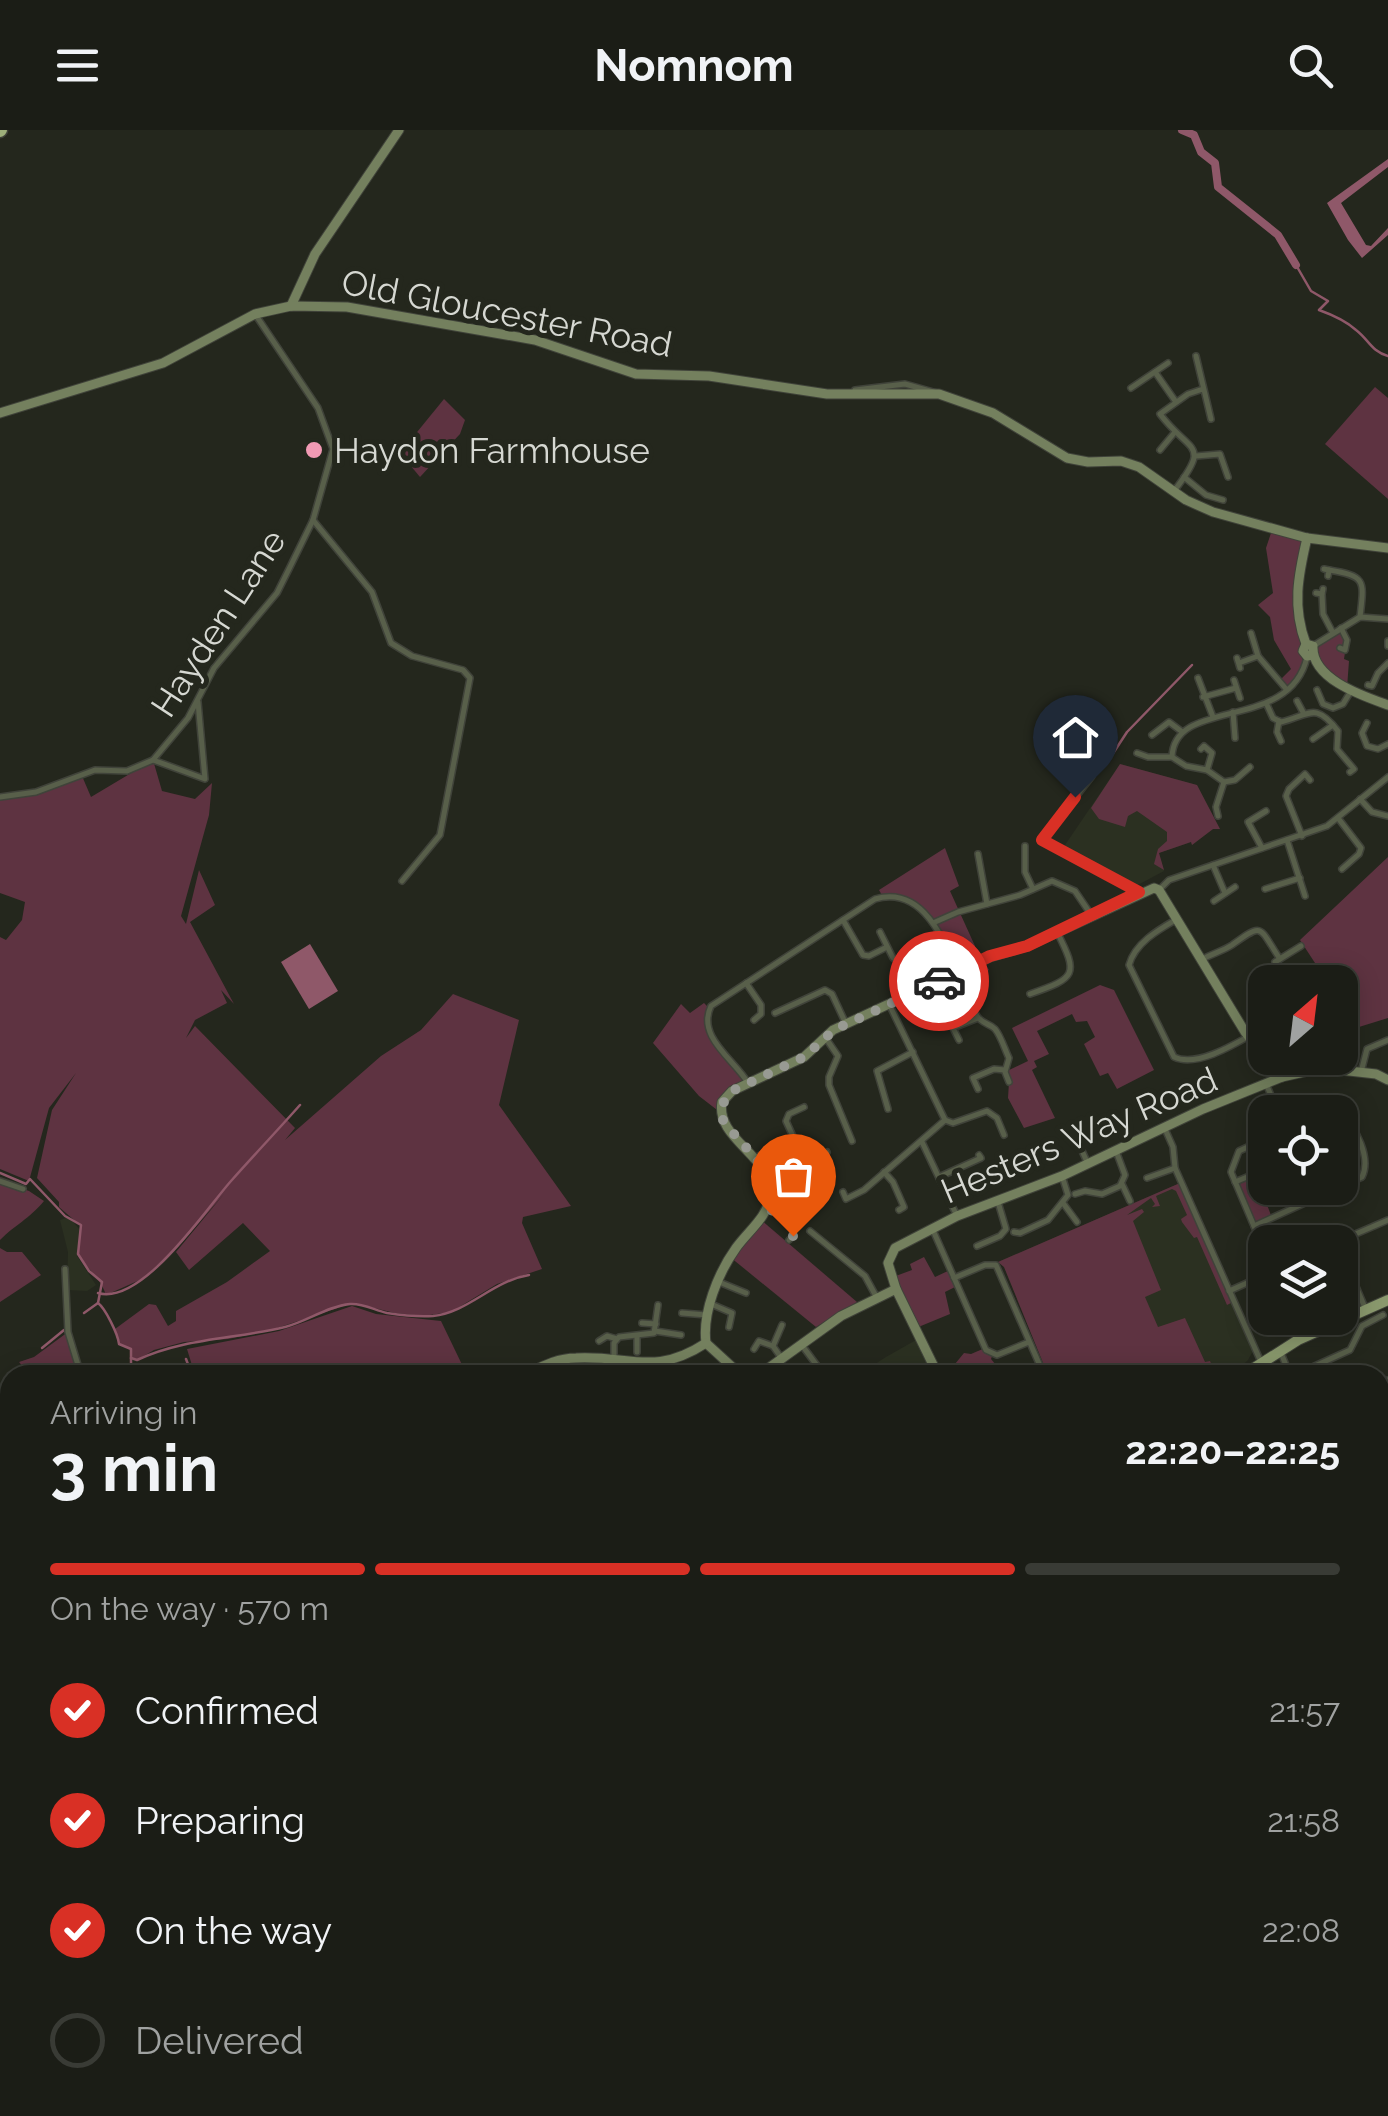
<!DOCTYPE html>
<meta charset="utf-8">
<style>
:root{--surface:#1b1d16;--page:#24261f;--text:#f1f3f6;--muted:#a0a2a1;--line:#393b35;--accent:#d93025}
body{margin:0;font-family:Raleway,sans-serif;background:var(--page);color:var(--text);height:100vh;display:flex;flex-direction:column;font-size:38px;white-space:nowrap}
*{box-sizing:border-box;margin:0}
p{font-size:32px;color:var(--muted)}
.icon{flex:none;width:55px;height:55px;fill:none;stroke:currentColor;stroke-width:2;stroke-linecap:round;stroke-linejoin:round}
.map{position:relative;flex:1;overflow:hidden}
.side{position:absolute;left:0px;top:1235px;width:1390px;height:752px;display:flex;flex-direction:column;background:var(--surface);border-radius:30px 30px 0 0;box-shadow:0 5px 25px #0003,0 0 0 2px var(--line)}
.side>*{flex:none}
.needle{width:65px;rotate:28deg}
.tools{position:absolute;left:1248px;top:835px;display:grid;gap:20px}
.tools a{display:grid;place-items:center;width:110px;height:110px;border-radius:20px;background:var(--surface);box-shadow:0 5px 25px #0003,0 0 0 2px var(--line);font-size:50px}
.pin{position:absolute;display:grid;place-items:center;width:85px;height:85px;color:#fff;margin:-102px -42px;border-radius:50% 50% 50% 0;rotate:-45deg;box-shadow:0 0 10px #0007}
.pin .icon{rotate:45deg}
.courier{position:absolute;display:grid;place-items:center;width:100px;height:100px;margin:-50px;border:8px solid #d93025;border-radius:50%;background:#fff;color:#222;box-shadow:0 2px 12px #0007}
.summary em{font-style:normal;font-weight:700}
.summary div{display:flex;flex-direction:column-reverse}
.summary{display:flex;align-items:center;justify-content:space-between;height:170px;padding:0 50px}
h1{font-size:65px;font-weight:700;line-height:75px}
.bar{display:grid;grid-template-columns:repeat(4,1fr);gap:15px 10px;align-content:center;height:120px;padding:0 50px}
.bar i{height:12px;border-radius:8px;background:var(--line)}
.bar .current{background:var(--accent)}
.bar p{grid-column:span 4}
ol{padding:0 50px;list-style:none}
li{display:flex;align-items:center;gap:30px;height:110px}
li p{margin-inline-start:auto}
li .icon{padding:10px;border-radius:50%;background:var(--accent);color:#fff;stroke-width:4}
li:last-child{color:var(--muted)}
li i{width:55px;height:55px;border:5px solid var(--line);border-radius:50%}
header{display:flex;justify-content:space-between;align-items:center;height:130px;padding:0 50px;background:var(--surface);font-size:45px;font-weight:700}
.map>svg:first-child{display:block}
.built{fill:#2b3021}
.green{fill:#5e3341}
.water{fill:#8f5869}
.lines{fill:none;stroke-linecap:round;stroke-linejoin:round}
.stream{stroke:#8f5869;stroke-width:2.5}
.river{stroke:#8f5869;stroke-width:8}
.street-casing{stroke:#40433a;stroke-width:8}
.secondary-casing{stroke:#40433a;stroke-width:11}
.primary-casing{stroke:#40433a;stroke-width:12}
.highway-casing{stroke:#40433a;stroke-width:15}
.street{stroke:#585f4a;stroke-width:5}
.secondary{stroke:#74805e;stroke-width:9}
.primary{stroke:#8a996d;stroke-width:10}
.highway{stroke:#9daf7a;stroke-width:12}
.done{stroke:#989a93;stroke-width:10;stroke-dasharray:0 18}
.route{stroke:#d93025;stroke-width:12}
.poi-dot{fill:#f19ab4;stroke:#24271d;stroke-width:4}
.labels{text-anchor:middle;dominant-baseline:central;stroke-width:10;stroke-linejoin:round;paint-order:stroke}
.street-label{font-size:35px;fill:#d6d8d2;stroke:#24271d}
.poi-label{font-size:35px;fill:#d6d8d2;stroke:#24271d;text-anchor:start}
</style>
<header><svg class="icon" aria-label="menu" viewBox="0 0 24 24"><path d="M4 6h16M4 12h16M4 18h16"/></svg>Nomnom<svg class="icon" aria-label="search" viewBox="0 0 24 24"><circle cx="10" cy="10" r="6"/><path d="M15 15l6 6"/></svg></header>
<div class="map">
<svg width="1388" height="1986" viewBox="0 0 1388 1986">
<rect width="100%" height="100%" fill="#24271d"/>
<!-- built -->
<g class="built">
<polygon points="1120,634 1197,655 1220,699 1213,699 1192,715 1191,712 1159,723 1164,741 1134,757 1063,718"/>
<polygon points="1180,1053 1253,1221 1248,1230 1232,1245 1048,1245 1004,1137 998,1132"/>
<polygon points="69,1087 80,1100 77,1126 96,1155 87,1161 67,1160 68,1122 60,1090"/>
<polygon points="916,1210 933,1245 858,1245 886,1227"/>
<polygon points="0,1713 10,1714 10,1837 0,1842"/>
</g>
<!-- green -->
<g class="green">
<polygon points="1375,257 1388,268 1388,369 1325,314"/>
<polygon points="444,269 465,290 460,304 420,347 400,323"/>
<polygon points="1272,400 1307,408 1297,456 1306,514 1313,516 1341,498 1347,510 1344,529 1349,531 1347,558 1307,526 1302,542 1287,560 1279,551 1291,539 1274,510 1270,487 1258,475 1273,463 1266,418"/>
<path d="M153,630L162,661L195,669L212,653L209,685L181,786L186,794L199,740L215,775L190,792L234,874L221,860L227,873L195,890L186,908L195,896L295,998L285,1010L381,926L421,900L453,864L519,890L499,975L571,1076L523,1087L522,1093L542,1139L497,1154L451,1182L423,1186L395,1183L353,1173L271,1200L228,1209L184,1212L154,1220L137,1230L131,1228V1219L119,1214L115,1199L149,1174L156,1175L168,1196L176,1191V1181L227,1152L270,1121L243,1093L189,1140L176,1122L224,1064L178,1117L142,1149L106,1165C100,1147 88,1140 78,1124L81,1096L59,1077V1072L37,1048L52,980L76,943L49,978L29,1051L0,1039V807L6,810L22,790L25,772L0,763V667L36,662L82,646L91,667Z"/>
<polygon points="1120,634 1197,655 1220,699 1213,699 1192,715 1191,712 1159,723 1164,740 1154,734 1158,719 1167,711 1167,702 1137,681 1128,686 1125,697 1099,689 1091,678"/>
<polygon points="945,718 959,756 950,761 975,816 974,820 977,820 989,840 962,854 933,793 915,772 883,767 879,760"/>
<polygon points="1388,727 1388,888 1359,897 1360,904 1356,906 1350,895 1340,895 1340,852 1274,852 1315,833 1300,810"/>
<polygon points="1100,855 1114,860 1154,940 1117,959 1108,943 1100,946 1084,914 1095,907 1087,891 1076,892 1072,884 1037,901 1049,924 1034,931 1037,937 1032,940 1055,988 1024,998 1008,968 1009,952 1005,942 1028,931 1012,898"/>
<polygon points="704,873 710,879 709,900 748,953 732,961 721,983 699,966 653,913 681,874 690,883"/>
<polygon points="1255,1043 1272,1088 1254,1096 1235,1052"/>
<path d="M0,1051L29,1061L44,1071C28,1090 16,1094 0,1110Z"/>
<polygon points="1180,1053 1231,1173 1227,1175 1197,1107 1194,1108 1182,1092 1181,1089 1187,1085 1176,1061 1172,1059 1156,1066 1160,1076 1152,1077 1155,1074 1151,1068 1127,1085 1142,1079 1144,1082 1133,1091 1161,1160 1145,1167 1158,1197 1185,1188 1205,1232 1210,1231 1216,1245 1048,1245 1004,1137 998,1132"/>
<polygon points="760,1089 857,1172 816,1197 730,1127"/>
<polygon points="0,1118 7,1122 22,1122 41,1145 0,1172"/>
<polygon points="924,1127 935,1147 950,1140 957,1156 945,1162 950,1184 916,1198 893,1147 912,1140 910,1134"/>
<polygon points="352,1176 376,1184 441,1191 467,1245 195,1245 187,1219 279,1201"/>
<polygon points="68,1202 81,1245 30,1245 19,1232 34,1227"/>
<polygon points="985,1218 993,1224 991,1229 1004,1245 946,1245 964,1223 971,1224"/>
<polygon points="0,1443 10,1460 10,1600 6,1600 10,1610 10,1635 0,1633"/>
<polygon points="1388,1516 1388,1696 1380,1699 1380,1519"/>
<path d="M249,1978H281L286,1983C300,1973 318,1976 331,1986H239Z"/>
<polygon points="560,1978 678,1978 685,1986 569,1986"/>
<polygon points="1134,1978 1312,1978 1300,1986 1140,1986"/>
</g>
<!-- water -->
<g class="water">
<polygon points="1388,29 1388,37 1341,73 1366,115 1371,116 1388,98 1388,105 1362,128 1348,110 1327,73"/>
<polygon points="310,814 338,861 309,879 281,832"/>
</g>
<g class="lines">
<!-- stream -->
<g class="stream">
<path d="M1296,135L1311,161L1328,171L1319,180C1333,185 1345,190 1356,200C1369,210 1371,221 1388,226"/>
<polyline points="1110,628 1127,602 1192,535"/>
<path d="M0,1043L26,1054L30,1049L65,1086L81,1095L78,1124L89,1141L102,1152L98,1173C105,1178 118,1204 119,1214L131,1219V1236L137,1238L140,1245"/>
<path d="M98,1163C142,1176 206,1079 231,1051C254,1025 277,1001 300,975"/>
<polyline points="84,1183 98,1173"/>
<polyline points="42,1218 64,1200"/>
<path d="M131,1228L137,1230C184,1208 235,1209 285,1197C306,1192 328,1176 350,1174C363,1173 374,1180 387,1183C400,1185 419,1187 433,1186C469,1182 492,1151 529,1145"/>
<polyline points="186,1229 192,1245"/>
<polyline points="0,1872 10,1915"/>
<polyline points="46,1978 51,1986"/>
<polyline points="582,1978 582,1986"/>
</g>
<!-- river -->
<polyline class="river" points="1182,0 1194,5 1201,22 1215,33 1218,57 1278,105 1296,135"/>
<!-- street casing -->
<g class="street-casing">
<g id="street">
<polyline points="1196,226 1211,289"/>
<polyline points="1155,242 1176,272"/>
<polyline points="1131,258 1168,233"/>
<polyline points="855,260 905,254 937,263"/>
<polyline points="1160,320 1175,302"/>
<polyline points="1196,326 1220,324 1228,347"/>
<polyline points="1184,347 1206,365 1223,370"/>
<path d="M1174,361C1212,312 1190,324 1160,284L1188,264L1203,259"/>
<polyline points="313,390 372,462 391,513 412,526 463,540 470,548 440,705 402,751"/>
<polyline points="1324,439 1329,440 1328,446"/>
<path d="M1329,440C1367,446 1364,451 1360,487"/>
<polyline points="1316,463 1322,464 1323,459"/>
<polyline points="1322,464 1323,484 1333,503"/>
<polyline points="1251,503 1258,526 1287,560"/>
<polyline points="1388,511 1388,516"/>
<polyline points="1313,516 1360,487 1388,489"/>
<polyline points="1340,518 1345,520 1347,510 1341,498"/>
<polyline points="1237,528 1240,538"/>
<polyline points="1239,533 1258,526"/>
<polyline points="1198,548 1213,587"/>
<polyline points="1234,550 1240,568"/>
<polyline points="1368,555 1372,556 1378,543 1388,533"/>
<polyline points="1317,560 1323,574 1333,578 1343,574 1351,561"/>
<polyline points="1203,567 1236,558"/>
<polyline points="1297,571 1304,584"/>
<path d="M1267,575L1273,588L1281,592C1310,585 1315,571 1338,601L1337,619L1354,639L1350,642"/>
<polyline points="1233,582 1235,608"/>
<polyline points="1279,591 1277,602 1281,611"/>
<polyline points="1367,593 1362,603 1367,616 1378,619 1388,614"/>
<polyline points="1152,605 1169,592 1181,601"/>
<polyline points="1313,609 1333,595"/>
<polyline points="1201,619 1204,616 1212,623 1207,640"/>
<polyline points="1137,623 1148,627 1172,627 1186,636 1207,640 1224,652"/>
<path d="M1172,627C1174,566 1290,603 1307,527"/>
<polyline points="153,630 205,649 198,572"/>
<polyline points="1092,646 1042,710 1139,763"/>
<polyline points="0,667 36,662 95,640 127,641 153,630 188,588 214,538 277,463 290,437 313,390 333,319 318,278 255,184"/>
<polyline points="1360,669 1372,682 1388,686"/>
<polyline points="1218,686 1216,677 1224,652 1235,650 1250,637"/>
<polyline points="1338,688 1361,718 1359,724 1342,739"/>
<polyline points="1302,706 1286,666 1289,659 1305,644 1310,650"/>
<polyline points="1287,710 1305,766"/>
<polyline points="1025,716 1025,742 1033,759"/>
<polyline points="1262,718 1248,692 1266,681"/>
<polyline points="978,724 987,774"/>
<polyline points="1213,735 1225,763"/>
<polyline points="1265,759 1300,748"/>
<polyline points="1159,760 1169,750 1327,696 1388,647"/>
<polyline points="1214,771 1235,757"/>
<path d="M1177,789C1158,800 1135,813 1129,835L1174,927C1199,939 1243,909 1265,897"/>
<polyline points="843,790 863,825 869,826 887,817"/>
<polyline points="933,793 958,782 1020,765 1052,751 1075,761 1092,786"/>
<polyline points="880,802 893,828"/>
<path d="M1201,830C1211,824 1223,821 1232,815C1264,792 1258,796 1280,829"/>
<polyline points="1275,832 1301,816"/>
<polyline points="746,853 761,875 761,884 754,890"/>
<path d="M1030,864C1076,848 1079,845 1057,802"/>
<polyline points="775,883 825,860 832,864 846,894"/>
<polyline points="1264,883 1265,886"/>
<polyline points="825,907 838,926 829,947 829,955 852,1011"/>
<polyline points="959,910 953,898 978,888"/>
<polyline points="1361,942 1367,919 1388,910"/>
<path d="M748,953C735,930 696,907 711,876L875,769C937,751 954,846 977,886C982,894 989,893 995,899C1001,906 1005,920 1009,928L1005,942L1009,952"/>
<polyline points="1267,956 1278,982"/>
<polyline points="978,959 973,948 994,939 1005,940"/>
<polyline points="804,977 789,984 786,991 802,1026 811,1030 827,1022"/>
<polyline points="888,979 877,941 913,922"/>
<polyline points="945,990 953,993 987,981 997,988 1004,1005"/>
<polyline points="1083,996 1088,1007 1078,1012 1088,1034"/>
<polyline points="1165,999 1173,1017 1175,1038 1261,1232"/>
<polyline points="1265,1009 1239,1021 1231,1042 1265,1122"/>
<polyline points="922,1012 957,1086"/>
<polyline points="755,1028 792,1008"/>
<polyline points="884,1042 893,1052 904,1077 899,1080"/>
<polyline points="939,1047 981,1028 979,1025"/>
<polyline points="1147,1048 1175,1038"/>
<polyline points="0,1051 23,1059"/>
<polyline points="1235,1052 1264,1040"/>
<polyline points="1122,1054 1130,1071"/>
<polyline points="843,1062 846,1069 864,1060 945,990 889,874"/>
<polyline points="1075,1064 1085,1061 1102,1064 1120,1056 1125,1045 1116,1021"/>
<polyline points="1063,1073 1077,1092"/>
<polyline points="767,1077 792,1095 793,1106 789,1110"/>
<path d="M1254,1096L1362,1047C1371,1029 1357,996 1340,986"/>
<polyline points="932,1098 986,1220 997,1225 1029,1212"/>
<polyline points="810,1101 865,1146 877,1168"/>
<polyline points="1014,1102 1020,1103 1048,1090 1068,1065 1062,1046"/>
<polyline points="1337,1112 1388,1090"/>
<polyline points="977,1116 1000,1106 1006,1099 998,1072"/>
<polyline points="1340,1119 1366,1180"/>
<polyline points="65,1139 68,1202 81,1245"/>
<polyline points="954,1148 985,1135 996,1135 1044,1245"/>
<polyline points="719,1152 746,1163"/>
<polyline points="1229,1161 1265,1145"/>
<polyline points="711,1174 732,1183 729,1197"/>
<polyline points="682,1183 707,1185"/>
<polyline points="642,1193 656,1194"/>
<polyline points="782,1195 773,1216 782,1229"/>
<polyline points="655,1201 681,1205"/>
<polyline points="637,1206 637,1222"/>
<polyline points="599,1211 607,1206 617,1209"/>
<polyline points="801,1214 824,1245"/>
<polyline points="754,1219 759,1211 773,1216"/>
<polyline points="1281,1223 1290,1245"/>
<polyline points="614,1229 614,1213 619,1207 654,1203 658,1175"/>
<polyline points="648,1245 648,1233"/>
<polyline points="1295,1245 1350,1220 1362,1196 1383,1185"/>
<polyline points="1380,1253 1388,1250"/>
<polyline points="1380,1302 1388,1300"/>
<polyline points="1380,1324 1388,1321"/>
<polyline points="1380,1347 1388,1369"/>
<polyline points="1380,1393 1388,1390"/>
<polyline points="1380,1725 1388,1722"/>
<polyline points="1380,1769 1388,1792"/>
<polyline points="1380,1873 1388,1870"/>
<polyline points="1380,1918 1388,1915"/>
<polyline points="0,1956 2,1953"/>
<polyline points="0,1972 5,1976"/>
<polyline points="225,1978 227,1986"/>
<polyline points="326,1978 336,1986"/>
<polyline points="686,1978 699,1986"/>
<polyline points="855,1978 863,1986"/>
<polyline points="991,1978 997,1986"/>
<polyline points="1026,1978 1030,1986"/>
<polyline points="1078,1978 1079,1980"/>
<polyline points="29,1983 30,1986"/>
<polyline points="141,1986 144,1978"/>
<polyline points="427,1986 430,1978"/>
<polyline points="500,1986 511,1981 519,1986"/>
<polyline points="712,1986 718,1978"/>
<polyline points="785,1986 793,1978"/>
<polyline points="898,1986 906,1978"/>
<polyline points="1300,1986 1312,1978"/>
</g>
</g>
<!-- secondary casing -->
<g class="secondary-casing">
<g id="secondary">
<polyline points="291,176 315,124 399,0"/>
<polyline points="0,283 163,233 255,184 291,176 347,177 535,210 636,244 709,246 827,264 939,264 993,283 1067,328 1088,332 1121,331 1139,337 1186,370 1213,382 1307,408 1388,418"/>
<path d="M1307,408C1298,446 1292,477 1306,514L1303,521L1307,526L1313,525"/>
<path d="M1306,514L1313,516C1311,549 1363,566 1388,575"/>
<polyline points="1275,928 1282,947"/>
<path d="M706,1213C702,1183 718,1143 736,1118C748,1101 768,1087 770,1066C774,1026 715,1010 722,972L732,961L804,927L833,900L990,827L1027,816L1154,758L1159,760L1245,902L1253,912L1265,917"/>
<polyline points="706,1213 741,1245"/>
<path d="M524,1245C541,1237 557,1228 576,1228C630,1225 654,1247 706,1213"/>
<polyline points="759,1245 841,1186 896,1159"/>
<polyline points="938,1245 896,1159 888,1133 895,1118 957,1086 1062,1046 1203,979 1282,947 1322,938 1376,944 1388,950"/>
<polyline points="0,1433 10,1450"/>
<polyline points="1380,1478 1388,1475"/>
<polyline points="0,1597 10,1600"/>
<polyline points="0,1708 10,1708"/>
<polyline points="1380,1924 1388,1935"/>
</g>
</g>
<!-- primary casing -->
<g class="primary-casing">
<polyline id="primary" points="1243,1245 1298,1210 1388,1170"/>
</g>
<!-- highway casing -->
<g class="highway-casing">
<g id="highway">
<polyline points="0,1 1,0"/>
<polyline points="0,1646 10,1647"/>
<polyline points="1004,1978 1010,1986"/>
</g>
</g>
<!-- street -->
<use href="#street" class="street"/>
<!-- secondary -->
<use href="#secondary" class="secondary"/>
<!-- primary -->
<use href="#primary" class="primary"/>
<!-- highway -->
<use href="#highway" class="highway"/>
</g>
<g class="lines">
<!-- done -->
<path class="done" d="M793,1106L792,1095L767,1077C778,1039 742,1018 723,990L724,970L732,961L804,927L834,900L939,851"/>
<!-- route -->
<polyline class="route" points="939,851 990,826 1027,816 1139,762 1042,710 1075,667"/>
</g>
<!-- markers -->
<circle class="poi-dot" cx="314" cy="320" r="10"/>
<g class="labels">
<!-- street labels -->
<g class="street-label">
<text transform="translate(507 183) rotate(11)">Old Gloucester Road</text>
<text transform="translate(218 493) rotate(-57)">Hayden Lane</text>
<text transform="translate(1079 1005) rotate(-23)">Hesters Way Road</text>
</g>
<!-- poi labels -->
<g class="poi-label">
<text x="334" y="320">Haydon Farmhouse</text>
</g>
</g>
</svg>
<div class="tools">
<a><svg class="needle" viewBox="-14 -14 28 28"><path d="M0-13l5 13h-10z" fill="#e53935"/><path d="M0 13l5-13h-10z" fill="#a0a2a1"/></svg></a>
<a><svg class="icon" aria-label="locate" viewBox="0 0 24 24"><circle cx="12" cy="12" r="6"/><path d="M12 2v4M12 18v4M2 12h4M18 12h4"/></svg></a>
<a><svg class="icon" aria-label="layers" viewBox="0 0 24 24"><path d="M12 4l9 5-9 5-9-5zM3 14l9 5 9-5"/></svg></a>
</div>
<div class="pin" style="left:793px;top:1106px;background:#ea580c"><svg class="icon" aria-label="bag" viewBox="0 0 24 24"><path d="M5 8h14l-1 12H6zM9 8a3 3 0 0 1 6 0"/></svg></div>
<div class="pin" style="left:1075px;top:667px;background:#1f2937"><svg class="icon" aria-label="home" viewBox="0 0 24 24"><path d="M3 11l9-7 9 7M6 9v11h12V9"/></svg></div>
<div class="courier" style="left:939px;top:851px"><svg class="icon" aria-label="car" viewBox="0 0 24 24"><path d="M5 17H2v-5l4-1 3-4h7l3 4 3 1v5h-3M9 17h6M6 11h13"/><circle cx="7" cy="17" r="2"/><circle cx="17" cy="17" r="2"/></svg></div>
<section class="side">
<div class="summary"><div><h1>3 min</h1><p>Arriving in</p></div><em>22:20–22:25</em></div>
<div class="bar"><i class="current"></i><i class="current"></i><i class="current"></i><i></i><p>On the way · 570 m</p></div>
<ol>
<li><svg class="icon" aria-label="check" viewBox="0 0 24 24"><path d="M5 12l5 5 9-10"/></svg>Confirmed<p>21:57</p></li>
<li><svg class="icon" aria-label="check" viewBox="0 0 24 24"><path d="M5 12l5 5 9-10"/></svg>Preparing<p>21:58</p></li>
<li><svg class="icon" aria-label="check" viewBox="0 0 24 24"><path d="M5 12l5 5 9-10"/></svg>On the way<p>22:08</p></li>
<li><i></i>Delivered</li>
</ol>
</section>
</div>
